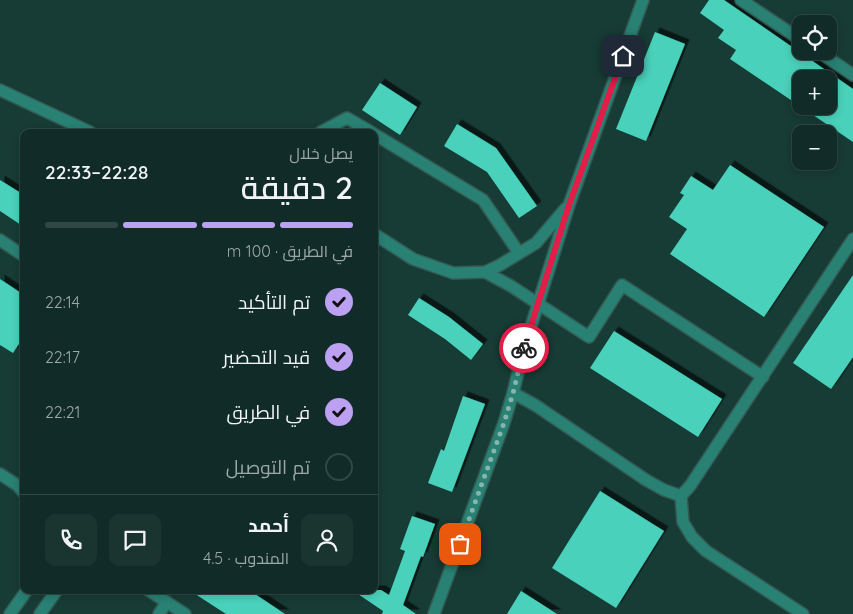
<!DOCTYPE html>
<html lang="ar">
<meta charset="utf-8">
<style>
:root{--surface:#112c28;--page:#1a3430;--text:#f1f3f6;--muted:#9ca7a8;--line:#304845;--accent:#bca0f2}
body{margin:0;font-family:Quicksand,Cairo,sans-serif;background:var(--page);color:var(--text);direction:rtl;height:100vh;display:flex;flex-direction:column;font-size:19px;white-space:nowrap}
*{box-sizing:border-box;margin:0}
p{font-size:16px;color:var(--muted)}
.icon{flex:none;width:28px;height:28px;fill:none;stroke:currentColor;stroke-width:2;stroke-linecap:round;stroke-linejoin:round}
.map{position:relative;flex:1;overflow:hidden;direction:ltr}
.details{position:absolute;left:20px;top:129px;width:358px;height:465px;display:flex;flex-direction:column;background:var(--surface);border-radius:10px;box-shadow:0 2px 8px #0003,0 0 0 1px var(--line);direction:rtl}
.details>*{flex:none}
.tools{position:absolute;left:792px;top:15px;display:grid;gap:10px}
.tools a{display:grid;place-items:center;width:45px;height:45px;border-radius:10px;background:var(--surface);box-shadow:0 2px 8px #0003,0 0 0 1px var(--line);font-size:25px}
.pin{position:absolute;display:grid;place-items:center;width:42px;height:42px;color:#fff;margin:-21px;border-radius:10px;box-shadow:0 2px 8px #0006}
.courier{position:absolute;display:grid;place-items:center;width:50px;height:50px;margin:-25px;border:4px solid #e11d48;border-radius:50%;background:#fff;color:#222;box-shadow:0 1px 6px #0007}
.summary em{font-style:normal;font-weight:600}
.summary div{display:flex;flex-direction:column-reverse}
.summary{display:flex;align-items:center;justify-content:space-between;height:85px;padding:0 25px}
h1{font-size:32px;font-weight:600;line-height:38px}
.bar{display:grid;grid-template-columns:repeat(4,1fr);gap:8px 5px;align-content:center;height:60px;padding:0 25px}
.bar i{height:6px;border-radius:4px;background:var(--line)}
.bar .active{background:var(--accent)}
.bar p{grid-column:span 4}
.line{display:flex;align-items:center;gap:12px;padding:0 25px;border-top:1px solid var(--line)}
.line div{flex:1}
.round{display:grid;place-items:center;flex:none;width:52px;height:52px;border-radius:10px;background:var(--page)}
ol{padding:0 25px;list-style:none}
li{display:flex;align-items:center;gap:15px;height:55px}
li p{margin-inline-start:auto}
li .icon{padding:5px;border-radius:50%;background:var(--accent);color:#111;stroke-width:4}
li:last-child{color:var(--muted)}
li i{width:28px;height:28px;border:2px solid var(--line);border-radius:50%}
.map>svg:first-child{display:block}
.building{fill:#48d1bb;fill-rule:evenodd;filter:url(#shadow)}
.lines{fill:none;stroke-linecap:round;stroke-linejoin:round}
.lane-casing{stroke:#335952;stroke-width:14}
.lane{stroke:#288173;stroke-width:11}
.done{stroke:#87b5ab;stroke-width:5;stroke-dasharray:0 9}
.route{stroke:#e11d48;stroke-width:6}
</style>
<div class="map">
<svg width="853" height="614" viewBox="0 0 853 614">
<defs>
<filter id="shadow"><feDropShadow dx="4.5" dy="-4.5" stdDeviation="0" flood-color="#0009"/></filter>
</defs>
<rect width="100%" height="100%" fill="#173b35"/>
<!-- building -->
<g class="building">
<path d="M709,0H724L853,89V142L730,59L736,50L718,38L724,30L700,13ZM801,79H829V106H801Z"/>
<polygon points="655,32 685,44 646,141 616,129"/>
<polygon points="380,83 417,107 400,135 362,110"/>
<polygon points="457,124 496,148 537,206 519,218 487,172 444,146"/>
<polygon points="730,165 824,227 764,317 670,254 687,229 669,217 684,195 680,193 691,176 713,190"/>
<polygon points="0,180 24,195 24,227 0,211"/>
<polygon points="853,275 853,357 831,389 793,363"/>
<polygon points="0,279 24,295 24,336 13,353 0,345"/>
<polygon points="419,298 449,317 483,344 471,360 445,339 408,315"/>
<polygon points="614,331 722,399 698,437 590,368"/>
<polygon points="463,396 485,404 452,492 428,483 441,449 444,451"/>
<polygon points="600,491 664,531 616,608 552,568"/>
<polygon points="412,516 435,524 423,557 421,556 403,605 416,614 382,614 383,611 352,590 381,590 389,595 405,551 400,549"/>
<polygon points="189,590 249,590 285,614 226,614"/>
<polygon points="521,591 557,614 507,614"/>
</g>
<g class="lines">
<!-- lane casing -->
<g class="lane-casing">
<g id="lane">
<polyline points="741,0 801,40"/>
<polyline points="818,51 853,75"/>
<polyline points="0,90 90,132"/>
<polyline points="321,132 347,118 371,132"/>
<polyline points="374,134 483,200 519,253"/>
<polyline points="374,234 413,259 453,273 485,272 500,265 536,243 566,208"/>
<polyline points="0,240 24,256"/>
<polyline points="485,272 511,286 589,337 622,285 763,377"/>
<polyline points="513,393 535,405 646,480 664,490 681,496"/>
<polyline points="0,474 17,485 24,493"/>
<polyline points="148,590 185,614"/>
<polyline points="10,614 27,590"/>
<polyline points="40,614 57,590"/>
<polyline points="159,614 167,602"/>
<polyline points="434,614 504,423 513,393 523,352 569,205 643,0"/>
<polyline points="803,614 706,551 692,537 683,522 681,496 690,486 853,239"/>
</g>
</g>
<!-- lane -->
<use href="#lane" class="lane"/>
</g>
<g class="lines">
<!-- done -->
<polyline class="done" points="460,544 504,423 513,393 524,348"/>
<!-- route -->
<polyline class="route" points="524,348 569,205 623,56"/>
</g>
</svg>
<div class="tools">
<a><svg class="icon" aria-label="locate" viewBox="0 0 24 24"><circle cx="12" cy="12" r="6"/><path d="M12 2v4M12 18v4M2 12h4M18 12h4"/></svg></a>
<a>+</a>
<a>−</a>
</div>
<div class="pin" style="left:460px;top:544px;background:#ea580c"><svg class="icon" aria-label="bag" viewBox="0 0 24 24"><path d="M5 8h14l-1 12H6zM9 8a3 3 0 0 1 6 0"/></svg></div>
<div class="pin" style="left:623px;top:56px;background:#1f2937"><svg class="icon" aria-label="home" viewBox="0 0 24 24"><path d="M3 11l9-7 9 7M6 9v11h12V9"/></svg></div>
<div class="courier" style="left:524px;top:348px"><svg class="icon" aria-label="bike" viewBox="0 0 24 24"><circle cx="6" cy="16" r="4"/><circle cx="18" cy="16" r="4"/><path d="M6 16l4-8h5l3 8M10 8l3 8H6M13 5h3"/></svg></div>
<section class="details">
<div class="summary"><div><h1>2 دقيقة</h1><p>يصل خلال</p></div><em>22:28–22:33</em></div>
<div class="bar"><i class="active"></i><i class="active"></i><i class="active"></i><i></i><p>في الطريق · 100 m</p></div>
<ol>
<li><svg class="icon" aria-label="check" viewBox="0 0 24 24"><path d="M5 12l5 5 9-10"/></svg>تم التأكيد<p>22:14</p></li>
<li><svg class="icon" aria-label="check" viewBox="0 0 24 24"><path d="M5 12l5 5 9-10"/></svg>قيد التحضير<p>22:17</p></li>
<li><svg class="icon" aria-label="check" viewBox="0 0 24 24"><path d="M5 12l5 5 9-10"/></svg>في الطريق<p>22:21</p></li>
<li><i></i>تم التوصيل</li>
</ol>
<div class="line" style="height:90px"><a class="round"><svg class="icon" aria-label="person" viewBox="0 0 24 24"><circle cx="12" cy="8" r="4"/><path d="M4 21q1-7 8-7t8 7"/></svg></a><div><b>أحمد</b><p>المندوب · 4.5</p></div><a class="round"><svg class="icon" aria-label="chat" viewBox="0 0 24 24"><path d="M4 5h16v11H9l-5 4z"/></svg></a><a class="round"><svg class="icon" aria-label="phone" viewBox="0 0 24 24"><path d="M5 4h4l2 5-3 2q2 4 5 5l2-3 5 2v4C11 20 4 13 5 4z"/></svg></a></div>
</section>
</div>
